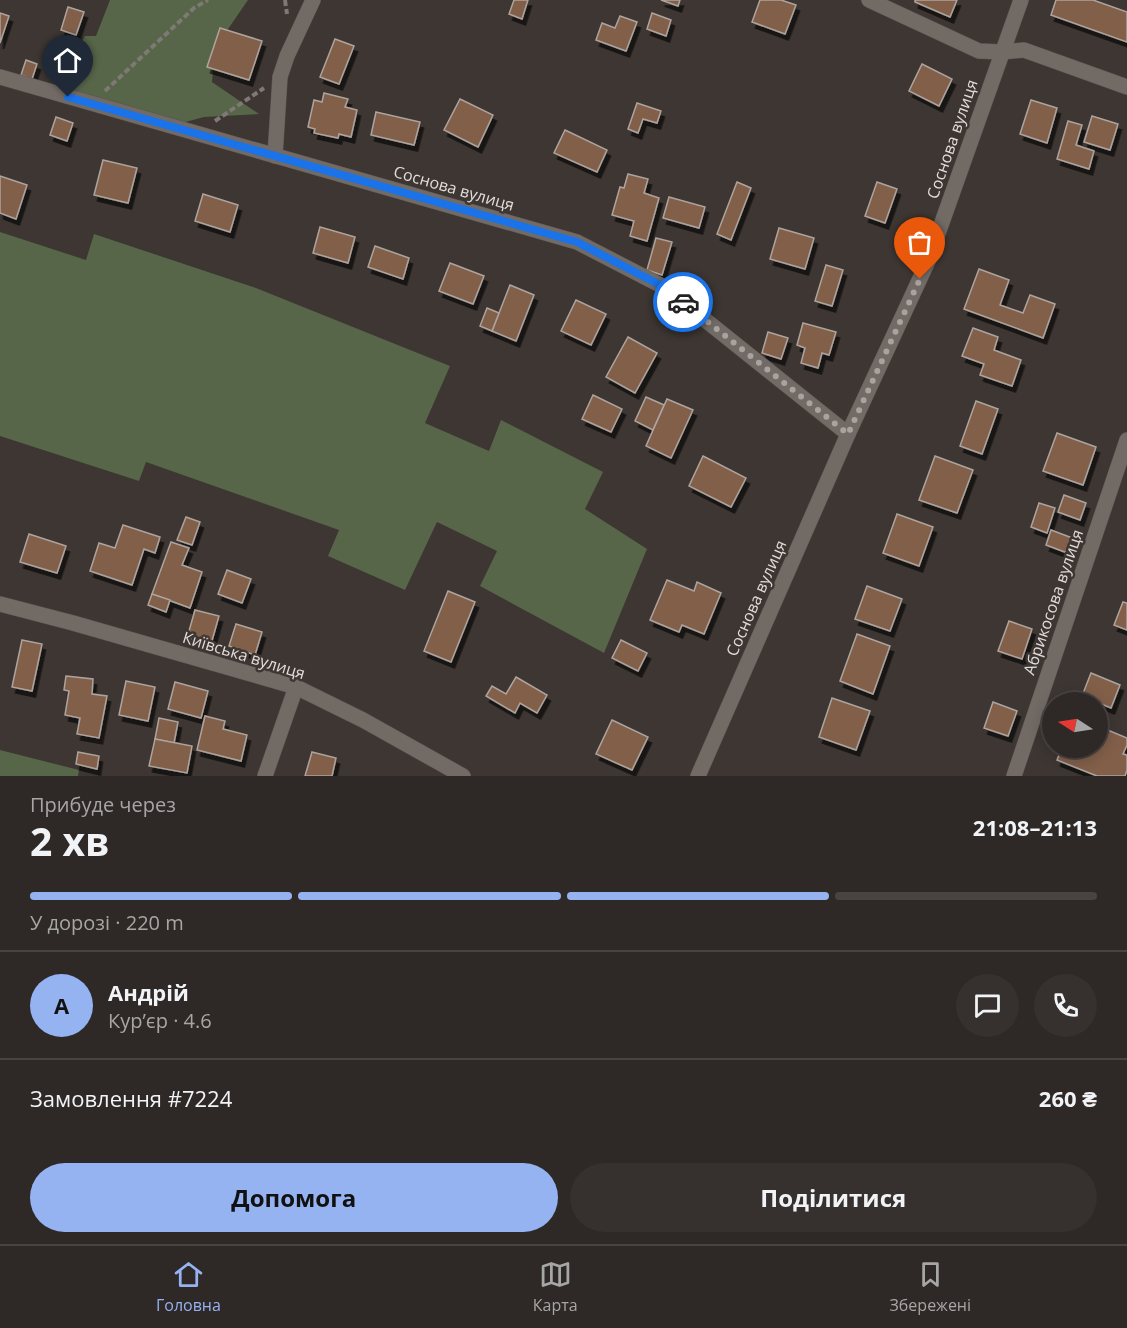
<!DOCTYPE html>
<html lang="uk">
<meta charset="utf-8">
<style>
:root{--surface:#2e2826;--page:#36302e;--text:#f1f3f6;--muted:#a7a6a7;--line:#494443;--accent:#95b2f1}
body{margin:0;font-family:"Open Sans",sans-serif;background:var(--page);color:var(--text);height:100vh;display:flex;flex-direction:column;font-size:22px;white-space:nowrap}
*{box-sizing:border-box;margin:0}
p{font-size:20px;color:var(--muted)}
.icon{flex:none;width:33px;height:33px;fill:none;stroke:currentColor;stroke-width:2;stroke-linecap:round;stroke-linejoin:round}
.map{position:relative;height:776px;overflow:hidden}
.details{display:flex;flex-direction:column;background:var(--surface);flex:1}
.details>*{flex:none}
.needle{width:39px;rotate:282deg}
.controls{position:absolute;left:1042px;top:692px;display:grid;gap:12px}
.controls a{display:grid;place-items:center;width:66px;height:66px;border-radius:50%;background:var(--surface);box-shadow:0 3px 15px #0003,0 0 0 2px var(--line);font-size:30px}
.pin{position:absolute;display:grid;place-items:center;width:51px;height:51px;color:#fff;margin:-62px -26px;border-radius:50% 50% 50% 0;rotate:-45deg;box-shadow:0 0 6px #0007}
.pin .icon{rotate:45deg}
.courier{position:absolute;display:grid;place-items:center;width:60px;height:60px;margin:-30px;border:4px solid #1a73e8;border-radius:50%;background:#fff;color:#222;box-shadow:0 2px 8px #0007}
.headline em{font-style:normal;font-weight:700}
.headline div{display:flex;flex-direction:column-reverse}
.headline{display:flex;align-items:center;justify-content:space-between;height:102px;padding:0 30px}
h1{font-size:39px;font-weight:700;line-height:45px}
.bar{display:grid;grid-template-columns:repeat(4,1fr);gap:9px 6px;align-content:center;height:72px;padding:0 30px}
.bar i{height:8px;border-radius:4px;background:var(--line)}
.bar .on{background:var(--accent)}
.bar p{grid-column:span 4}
.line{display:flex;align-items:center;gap:15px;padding:0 30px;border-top:2px solid var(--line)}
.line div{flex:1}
.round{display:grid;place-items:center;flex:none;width:63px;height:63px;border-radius:32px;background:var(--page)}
.button{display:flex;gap:12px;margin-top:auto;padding:12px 30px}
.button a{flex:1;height:69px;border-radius:36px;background:var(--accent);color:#111;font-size:24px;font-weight:700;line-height:69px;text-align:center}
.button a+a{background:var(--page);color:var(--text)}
.menu{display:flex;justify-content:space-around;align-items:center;height:84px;border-top:2px solid var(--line);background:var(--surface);font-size:16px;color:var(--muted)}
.menu a{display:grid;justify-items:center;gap:3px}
.menu .on{color:var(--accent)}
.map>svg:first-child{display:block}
.green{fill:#576549}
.building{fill:#825e48;stroke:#ada49f;stroke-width:1.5;filter:url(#shadow)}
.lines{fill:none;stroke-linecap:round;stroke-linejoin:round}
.street-casing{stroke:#59534f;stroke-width:16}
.secondary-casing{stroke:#59534f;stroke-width:16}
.path{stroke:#7e7975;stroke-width:4;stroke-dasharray:6 3;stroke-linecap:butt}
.street{stroke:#726a65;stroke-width:15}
.secondary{stroke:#726a65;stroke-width:15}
.done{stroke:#a8a39f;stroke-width:6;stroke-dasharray:0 10.8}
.route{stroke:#1a73e8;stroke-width:8}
.labels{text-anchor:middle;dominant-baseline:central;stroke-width:5;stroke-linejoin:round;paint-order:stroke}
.street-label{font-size:16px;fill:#e1ddda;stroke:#3d3632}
</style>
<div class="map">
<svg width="1127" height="776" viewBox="0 0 1127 776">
<defs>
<filter id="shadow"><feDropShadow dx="3.5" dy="6" stdDeviation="0" flood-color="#0009"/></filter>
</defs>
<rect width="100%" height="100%" fill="#3d3632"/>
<!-- green -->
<g class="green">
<polygon points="110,0 248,0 215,48 212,82 259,114 204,117 174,125 78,104 66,70 85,36 96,36"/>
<polygon points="0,232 86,260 94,234 256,288 450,366 425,423 489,451 501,420 603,472 585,509 647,549 604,653 480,586 497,551 437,522 405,590 328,556 339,530 146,462 139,481 0,436"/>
<polygon points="0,750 79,770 78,776 0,776"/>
</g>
<!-- building -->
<g class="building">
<polygon points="514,0 528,0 522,19 509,14"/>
<polygon points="661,0 680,0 678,6"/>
<polygon points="760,0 781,0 796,5 785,34 752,22"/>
<polygon points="915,0 957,0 950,17 915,2"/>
<polygon points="1056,0 1093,0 1127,12 1127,42 1051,15"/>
<polygon points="68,7 84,12 76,35 61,30"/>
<polygon points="0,13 9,16 0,43"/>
<polygon points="652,13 671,20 666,36 647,29"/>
<polygon points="620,16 637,22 626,51 596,40 602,23 615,28"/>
<polygon points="220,28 262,41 249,80 207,67"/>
<polygon points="335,39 354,46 339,84 320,77"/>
<polygon points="26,60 37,64 32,79 21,75"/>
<polygon points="922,64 952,79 939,106 909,91"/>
<polygon points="324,93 348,99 345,107 357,110 351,137 339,134 338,138 314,133 315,129 308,127 314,100 322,102"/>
<polygon points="460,99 493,115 478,147 444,130"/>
<polygon points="1031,100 1057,108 1047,143 1020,134"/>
<polygon points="637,103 661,111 657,123 643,119 638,133 628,129"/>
<polygon points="376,112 420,122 414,145 371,135"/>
<polygon points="1092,116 1118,124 1110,150 1084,142"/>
<polygon points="56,117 73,123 67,141 50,135"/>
<polygon points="1068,121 1082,125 1076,145 1094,151 1089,169 1057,159"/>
<polygon points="565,130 607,150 597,172 554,153"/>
<polygon points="103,160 137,168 128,203 94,195"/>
<polygon points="628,174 648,179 644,193 659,198 647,241 630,236 634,221 612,215 620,187 624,188"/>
<polygon points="0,176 27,185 16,219 0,213"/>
<polygon points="737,182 751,188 731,240 717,234"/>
<polygon points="877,182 897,189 885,223 865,216"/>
<polygon points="203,194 238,205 230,232 195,221"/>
<polygon points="669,197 705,207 699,228 663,218"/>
<polygon points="320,227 355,237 348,263 313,253"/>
<polygon points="779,228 814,238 805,269 770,259"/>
<polygon points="656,238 672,242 662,275 647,270"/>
<polygon points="375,246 409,258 403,279 368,267"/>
<polygon points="450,263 484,276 473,304 439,291"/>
<polygon points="826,265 843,270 832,306 815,301"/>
<polygon points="979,269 1009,280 1000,305 1023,313 1030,295 1055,304 1043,338 964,309"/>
<polygon points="510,285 534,295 516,341 492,331"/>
<polygon points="576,300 606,314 591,345 561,331"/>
<polygon points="487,308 499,313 492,331 480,326"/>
<polygon points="803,323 836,332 829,355 822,353 818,368 801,363 805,348 797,345"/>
<polygon points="973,328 998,337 994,350 1021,360 1012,386 980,375 984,364 962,356"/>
<polygon points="768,332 788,338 781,359 762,353"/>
<polygon points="628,337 657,353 635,393 606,377"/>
<polygon points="593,395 622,409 611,432 582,419"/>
<polygon points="646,397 664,405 653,430 635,421"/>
<polygon points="667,399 693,410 671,458 646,446"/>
<polygon points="976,401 998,409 982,454 960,446"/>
<polygon points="1057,433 1096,447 1083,485 1043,471"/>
<polygon points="703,456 746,478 731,507 689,486"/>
<polygon points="935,456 973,470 957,513 919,500"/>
<polygon points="1064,495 1086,503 1080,520 1058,512"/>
<polygon points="1039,503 1055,508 1047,533 1031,527"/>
<polygon points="897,514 933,527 919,566 883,553"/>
<polygon points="186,517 200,522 192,545 177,540"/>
<polygon points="123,525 160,537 155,553 144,549 132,585 90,571 99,543 115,548"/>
<polygon points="1051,530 1075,539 1070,554 1046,545"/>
<polygon points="29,534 66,546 57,573 20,562"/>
<polygon points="171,542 189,548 182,565 202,572 190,608 152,594"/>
<polygon points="227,570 251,579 242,603 218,594"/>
<polygon points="667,580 694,591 697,582 721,593 704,634 682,625 679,632 650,620"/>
<polygon points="867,586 902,599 890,631 855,619"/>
<polygon points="448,591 475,602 451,662 424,651"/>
<polygon points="152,594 170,600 166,612 148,605"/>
<polygon points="1123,602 1127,603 1127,630 1114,625"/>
<polygon points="195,610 219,616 211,644 187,638"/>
<polygon points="1009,621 1032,629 1022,659 998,651"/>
<polygon points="236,624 262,632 255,655 229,646"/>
<polygon points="857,634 890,646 873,694 840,681"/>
<polygon points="22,640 42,644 32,691 12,687"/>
<polygon points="621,640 647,653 638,671 612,658"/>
<polygon points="1091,673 1120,685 1111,708 1082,696"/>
<polygon points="66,676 93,679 92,694 107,696 99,738 77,734 80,718 65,715 69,691 64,690"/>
<polygon points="516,677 547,695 537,713 520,703 515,713 486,696 492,686 506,694"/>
<polygon points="126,681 155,687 148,721 119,715"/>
<polygon points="175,682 208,691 201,718 168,709"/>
<polygon points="832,698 870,711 856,750 819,737"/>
<polygon points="993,702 1017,711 1008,736 984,728"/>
<polygon points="205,716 225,721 223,729 247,735 241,761 197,750"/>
<polygon points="159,718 178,722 174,743 155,739"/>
<polygon points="612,720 648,737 632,770 596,754"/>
<polygon points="1098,726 1127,738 1127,745 1123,754 1127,755 1127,770 1125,776 1097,776 1057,760 1062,747 1098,747"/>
<polygon points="155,739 192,746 187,773 149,766"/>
<polygon points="78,752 99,756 97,769 76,764"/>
<polygon points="312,752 336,758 332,776 305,776"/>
</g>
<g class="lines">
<!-- street casing -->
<g class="street-casing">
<g id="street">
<polyline points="869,0 979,51 1002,52 1024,50 1127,87"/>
<polyline points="0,77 577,242 664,287 848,434"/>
<polyline points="275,156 280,77 287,56 313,0"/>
<polyline points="265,776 296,687"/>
<polyline points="698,776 848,434 929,259 1021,0"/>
<polyline points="1014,776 1127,440"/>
</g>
</g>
<!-- secondary casing -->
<g class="secondary-casing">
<polyline id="secondary" points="0,604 73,623 296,687 363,720 463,776"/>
</g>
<!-- path -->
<g class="path">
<polyline points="285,0 287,14"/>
<polyline points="105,91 194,8 208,0"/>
<polyline points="215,121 264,88"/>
</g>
<!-- street -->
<use href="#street" class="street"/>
<!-- secondary -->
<use href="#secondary" class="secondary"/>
</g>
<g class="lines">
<!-- done -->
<polyline class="done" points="683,302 848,434 920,279"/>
<!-- route -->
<polyline class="route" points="68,97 577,242 664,287 683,302"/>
</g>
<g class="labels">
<!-- street labels -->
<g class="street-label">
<text transform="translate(952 139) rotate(-71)">Соснова вулиця</text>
<text transform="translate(454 188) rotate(16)">Соснова вулиця</text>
<text transform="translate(756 598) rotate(-66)">Соснова вулиця</text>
<text transform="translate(1053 602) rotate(-71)">Абрикосова вулиця</text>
<text transform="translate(244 655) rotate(17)">Київська вулиця</text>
</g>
</g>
</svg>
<div class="controls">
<a><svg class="needle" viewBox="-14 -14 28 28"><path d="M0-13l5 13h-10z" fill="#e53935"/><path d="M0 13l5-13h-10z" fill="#a7a6a7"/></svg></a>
</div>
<div class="pin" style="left:920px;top:279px;background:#ea580c"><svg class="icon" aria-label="bag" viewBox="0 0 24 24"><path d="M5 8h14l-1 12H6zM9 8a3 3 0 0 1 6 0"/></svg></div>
<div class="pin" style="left:68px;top:97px;background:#1f2937"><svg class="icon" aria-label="home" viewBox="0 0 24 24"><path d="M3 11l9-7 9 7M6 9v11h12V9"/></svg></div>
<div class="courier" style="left:683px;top:302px"><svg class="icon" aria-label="car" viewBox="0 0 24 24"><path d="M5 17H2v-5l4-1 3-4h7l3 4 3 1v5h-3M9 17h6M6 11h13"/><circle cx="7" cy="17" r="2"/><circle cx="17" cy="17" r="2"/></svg></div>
</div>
<section class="details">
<div class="headline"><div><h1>2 хв</h1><p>Прибуде через</p></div><em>21:08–21:13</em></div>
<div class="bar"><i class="on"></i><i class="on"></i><i class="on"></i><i></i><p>У дорозі · 220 m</p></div>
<div class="line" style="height:108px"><b class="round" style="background:var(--accent);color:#111">А</b><div><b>Андрій</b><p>Кур’єр · 4.6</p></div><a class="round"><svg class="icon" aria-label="chat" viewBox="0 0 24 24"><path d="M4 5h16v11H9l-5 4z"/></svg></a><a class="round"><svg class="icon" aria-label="phone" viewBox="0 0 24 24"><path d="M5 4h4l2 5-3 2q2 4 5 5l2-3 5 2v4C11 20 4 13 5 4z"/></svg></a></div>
<div class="line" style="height:78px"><div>Замовлення #7224</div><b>260 ₴</b></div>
<div class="button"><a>Допомога</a><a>Поділитися</a></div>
</section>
<nav class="menu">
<a class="on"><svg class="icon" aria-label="home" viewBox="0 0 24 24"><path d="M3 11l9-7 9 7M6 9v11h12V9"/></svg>Головна</a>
<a><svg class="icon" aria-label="map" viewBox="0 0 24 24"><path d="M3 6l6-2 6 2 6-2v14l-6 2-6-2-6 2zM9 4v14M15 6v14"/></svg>Карта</a>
<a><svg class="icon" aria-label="saved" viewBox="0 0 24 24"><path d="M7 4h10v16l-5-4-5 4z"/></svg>Збережені</a>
</nav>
